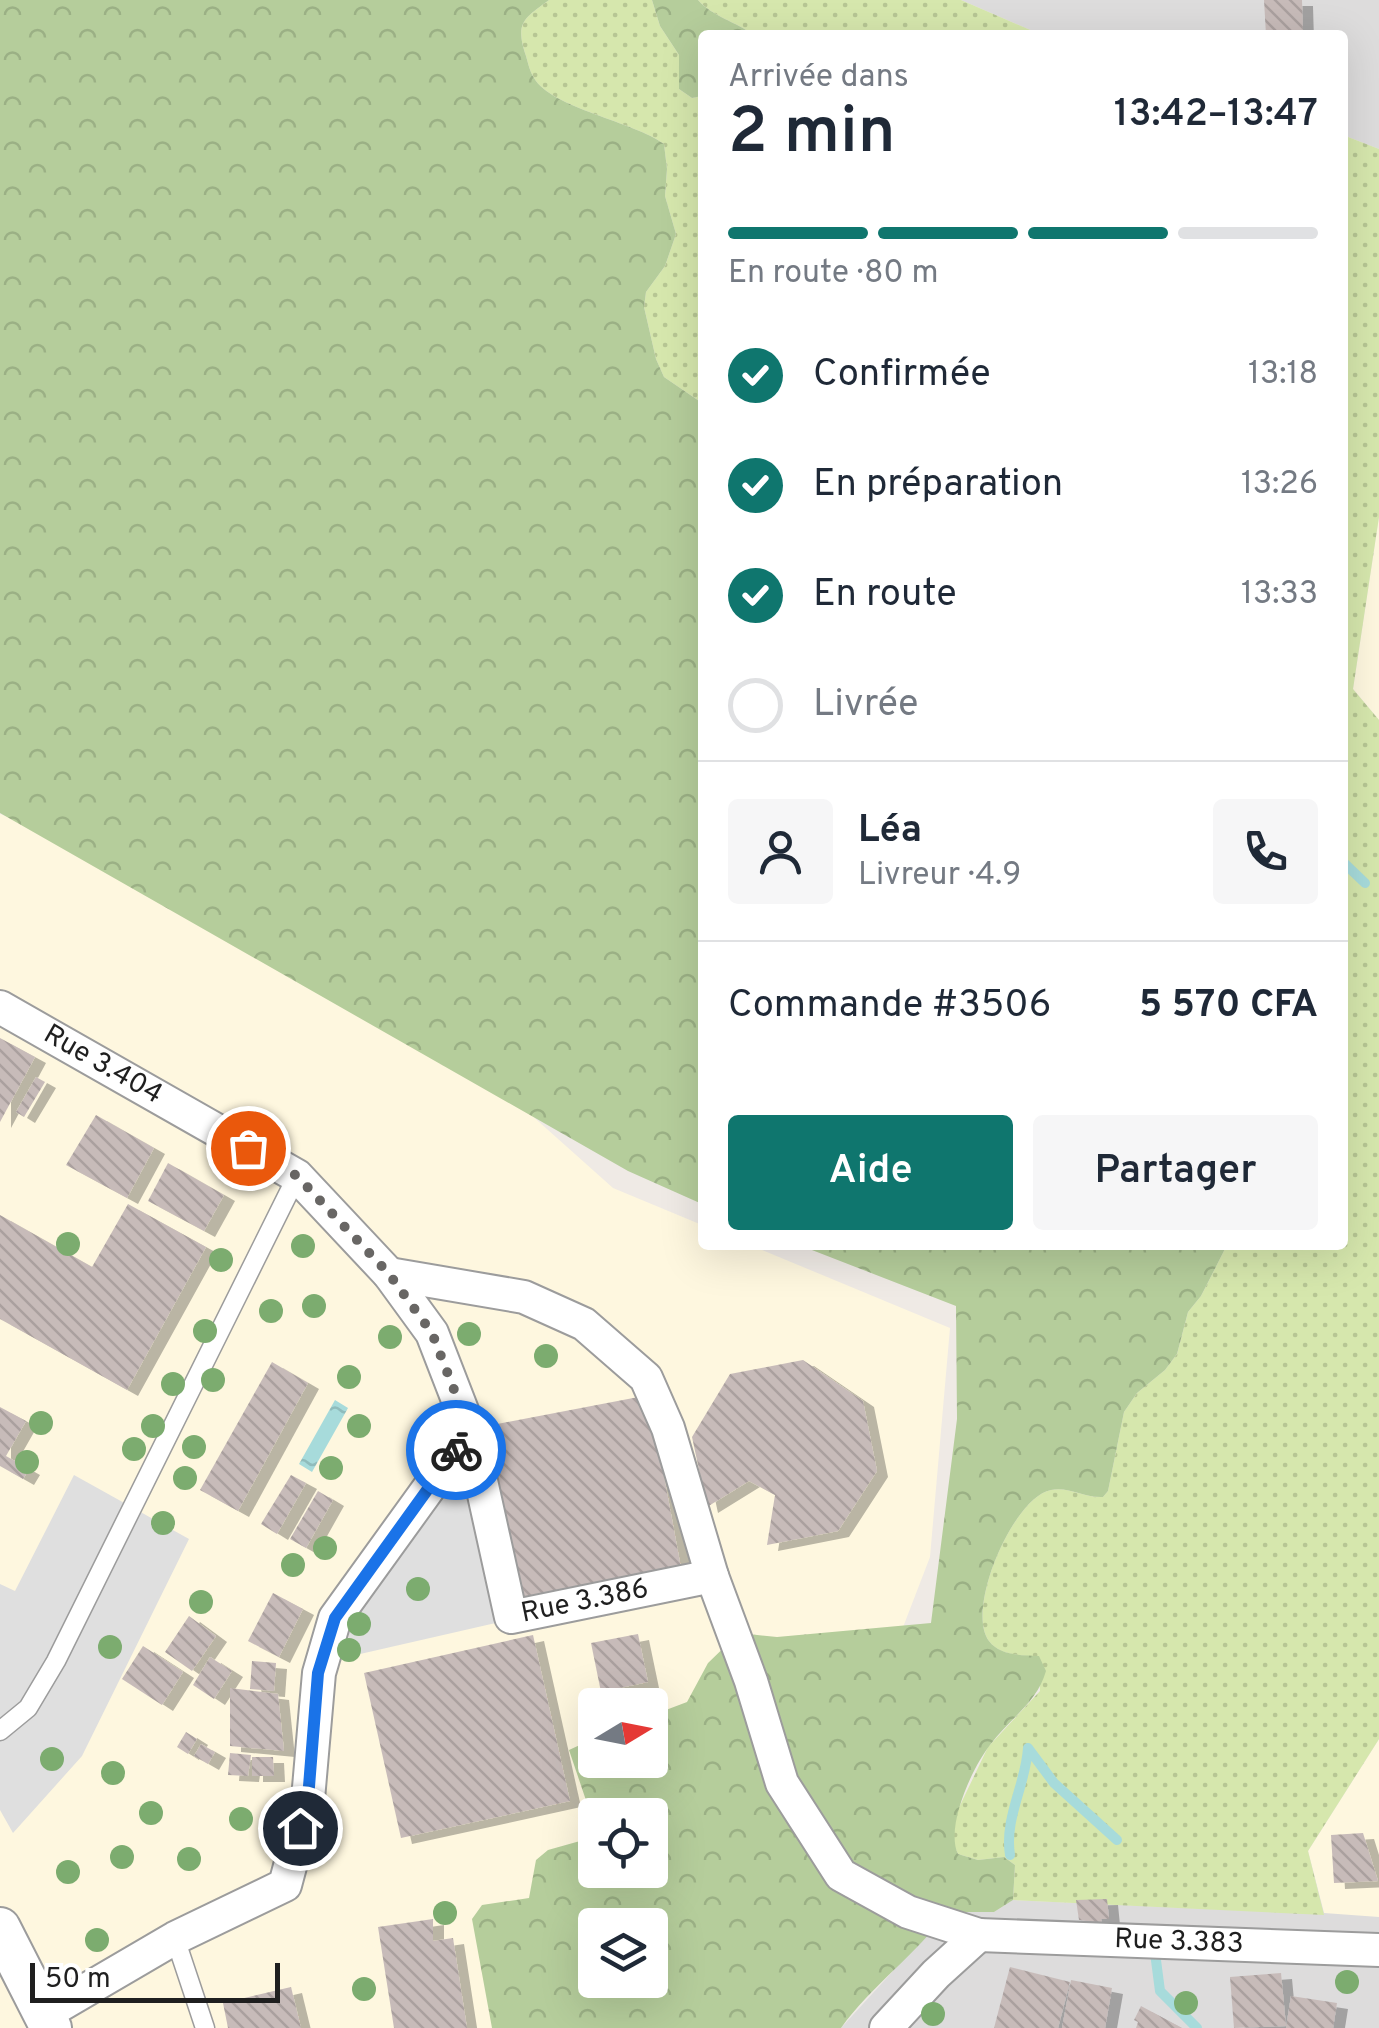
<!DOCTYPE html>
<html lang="fr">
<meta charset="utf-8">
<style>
:root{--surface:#fff;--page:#f6f6f7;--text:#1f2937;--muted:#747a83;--line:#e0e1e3;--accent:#0f766e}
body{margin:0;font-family:Overpass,sans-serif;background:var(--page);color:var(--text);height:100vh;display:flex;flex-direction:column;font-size:38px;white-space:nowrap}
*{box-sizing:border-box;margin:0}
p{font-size:32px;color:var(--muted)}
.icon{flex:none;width:55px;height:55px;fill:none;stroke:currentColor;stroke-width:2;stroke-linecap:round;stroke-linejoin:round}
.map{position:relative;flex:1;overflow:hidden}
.sheet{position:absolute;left:698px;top:30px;width:650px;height:1220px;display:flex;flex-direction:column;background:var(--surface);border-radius:10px;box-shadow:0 10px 40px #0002}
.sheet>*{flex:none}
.needle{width:65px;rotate:80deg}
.controls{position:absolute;left:578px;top:1688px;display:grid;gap:20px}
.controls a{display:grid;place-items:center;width:90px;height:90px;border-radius:10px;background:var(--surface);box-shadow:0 10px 40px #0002;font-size:50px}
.scale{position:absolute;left:30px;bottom:25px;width:250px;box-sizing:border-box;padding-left:10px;border:5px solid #1f1f1f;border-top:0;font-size:28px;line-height:35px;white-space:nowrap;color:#1f1f1f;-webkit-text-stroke:8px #fff;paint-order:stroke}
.pin{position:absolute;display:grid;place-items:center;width:85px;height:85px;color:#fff;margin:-42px;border:5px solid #fff;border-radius:50%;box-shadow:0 2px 10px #0007}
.courier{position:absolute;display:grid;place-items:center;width:100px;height:100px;margin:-50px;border:8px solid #1a73e8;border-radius:50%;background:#fff;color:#222;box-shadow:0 2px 12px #0007}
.overview em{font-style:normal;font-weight:600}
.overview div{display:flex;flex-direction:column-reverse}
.overview{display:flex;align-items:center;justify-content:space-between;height:170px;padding:0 30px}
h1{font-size:65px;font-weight:600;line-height:75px}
.bar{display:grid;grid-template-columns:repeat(4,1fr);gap:15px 10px;align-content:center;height:120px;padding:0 30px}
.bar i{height:12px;border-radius:8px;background:var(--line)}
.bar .current{background:var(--accent)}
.bar p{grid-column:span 4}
.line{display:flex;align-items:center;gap:25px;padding:0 30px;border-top:2px solid var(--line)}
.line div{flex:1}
.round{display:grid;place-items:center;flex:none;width:105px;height:105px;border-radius:10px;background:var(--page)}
ol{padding:0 30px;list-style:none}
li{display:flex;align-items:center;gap:30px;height:110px}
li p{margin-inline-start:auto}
li .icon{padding:10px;border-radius:50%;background:var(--accent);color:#fff;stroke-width:4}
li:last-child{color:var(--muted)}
li i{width:55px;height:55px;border:5px solid var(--line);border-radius:50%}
.action{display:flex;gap:20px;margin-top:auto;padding:20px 30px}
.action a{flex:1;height:115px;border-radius:10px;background:var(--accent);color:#fff;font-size:40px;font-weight:600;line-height:115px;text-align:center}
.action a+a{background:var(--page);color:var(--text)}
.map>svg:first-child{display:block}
.residential{fill:#dddcdc}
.education{fill:#fef7df;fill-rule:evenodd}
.grass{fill:url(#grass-dots)}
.forest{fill:url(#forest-crowns);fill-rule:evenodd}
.parking{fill:#dfdfdf}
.water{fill:url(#water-ripples)}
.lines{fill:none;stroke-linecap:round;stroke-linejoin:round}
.stream{stroke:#a7dbdb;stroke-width:10}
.building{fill:url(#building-back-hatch);filter:url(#shadow)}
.service-casing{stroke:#9c9c9c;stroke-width:21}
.minor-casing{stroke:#9c9c9c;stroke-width:36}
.tertiary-casing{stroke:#9c9c9c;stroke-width:44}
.service{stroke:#fff;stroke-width:18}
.minor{stroke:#fff;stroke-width:32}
.tertiary{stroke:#fff;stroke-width:40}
.tree{fill:#7cac6f}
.done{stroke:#686664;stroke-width:10;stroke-dasharray:0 18}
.route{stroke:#1a73e8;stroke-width:12}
.labels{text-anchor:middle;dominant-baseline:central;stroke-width:8;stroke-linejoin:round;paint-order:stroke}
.street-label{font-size:28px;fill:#1f1f1f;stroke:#fff}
</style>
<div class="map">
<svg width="1379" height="2028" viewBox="0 0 1379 2028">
<defs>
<pattern id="grass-dots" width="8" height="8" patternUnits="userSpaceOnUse" patternTransform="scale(2.5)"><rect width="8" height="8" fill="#d6e7ad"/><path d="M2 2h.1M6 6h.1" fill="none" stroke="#b7c694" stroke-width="1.8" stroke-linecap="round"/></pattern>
<pattern id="forest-crowns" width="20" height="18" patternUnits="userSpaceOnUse" patternTransform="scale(2.5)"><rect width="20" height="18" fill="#b5cd9b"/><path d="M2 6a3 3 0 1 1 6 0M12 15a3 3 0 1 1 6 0" fill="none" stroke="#9bb085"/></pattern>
<pattern id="water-ripples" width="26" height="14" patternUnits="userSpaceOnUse" patternTransform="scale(2.5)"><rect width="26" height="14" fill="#a7dbdb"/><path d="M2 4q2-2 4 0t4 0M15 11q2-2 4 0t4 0" fill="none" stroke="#8fbcbc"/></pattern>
<pattern id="building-back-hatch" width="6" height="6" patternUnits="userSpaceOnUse" patternTransform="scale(2.5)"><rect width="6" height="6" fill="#c7bbb9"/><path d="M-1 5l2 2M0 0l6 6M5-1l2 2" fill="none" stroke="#aaa09f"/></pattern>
<filter id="shadow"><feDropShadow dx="11" dy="6" stdDeviation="0" flood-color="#0004"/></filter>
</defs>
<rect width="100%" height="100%" fill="#efeae5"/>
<!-- residential -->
<g class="residential">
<polygon points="961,0 1379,0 1379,149 1343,135 1342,35 1042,35"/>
<polygon points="1379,1739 1379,2028 841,2028 947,1912 994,1912 1013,1900 1323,1914 1308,1851"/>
</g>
<!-- education -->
<g class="education">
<polygon points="1379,517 1379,720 1353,689"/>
<path d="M0,814L336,941L613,1188L702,1225V1245H750L950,1328L930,1557L749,2028H0ZM595,1705H650V1760H595ZM595,1815H650V1870H595ZM595,1925H650V1980H595Z"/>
<polygon points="1379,1739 1379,1917 1324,1913 1308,1851"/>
</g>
<!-- grass -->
<g class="grass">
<path d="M549,0H652L660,26L679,55V89L692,98L702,96V403L664,377L656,359L644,307L646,292L665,266L676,234L665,196L667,169L664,144C635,122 551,108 534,78C530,72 528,63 526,56C515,23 523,19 549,0Z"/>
<path d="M698,0H961L1042,35H754C736,22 712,16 698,0Z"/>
<path d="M1343,135L1379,149V517L1353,689L1379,720V1739L1308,1851L1324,1915L1013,1900L1015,1865L1004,1857L978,1860L958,1854L954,1845L953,1820L988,1747L1040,1691L1039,1657C1021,1655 1000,1656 989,1641C965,1610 1013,1497 1051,1490C1067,1486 1086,1498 1103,1497L1108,1491L1124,1412L1137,1393L1165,1370L1177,1354L1188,1312L1201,1296L1227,1245H1342Z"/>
</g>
<!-- forest -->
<g class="forest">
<path d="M0,0H549C523,19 515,23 526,56C528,63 530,72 534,78C551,108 635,122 664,144L667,169L665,196L676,234L665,266L646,292L644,307L656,359L664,377L702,403V1204L628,1171L0,813Z"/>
<path d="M652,0H698C712,16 736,22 754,35H702V96L692,98L679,89V55L660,26Z"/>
<path d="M799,1245H1227L1201,1296L1188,1312L1177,1354L1165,1370L1137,1393L1124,1412L1108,1491L1103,1497C1086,1498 1067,1486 1051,1490C1013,1497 965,1610 989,1641C1000,1656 1022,1655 1039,1656L1046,1671C1037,1703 1009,1719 990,1745C972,1768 945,1827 958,1854L978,1860L1004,1857L1015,1865L1013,1900L994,1912H947C916,1955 872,1985 841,2028H492L472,1919L482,1905L529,1898L536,1860L548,1850L580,1841L594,1824L569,1750L595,1738V1760H650V1716L687,1702L708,1663L739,1633L777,1637L931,1623L957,1419L956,1306ZM595,1815H650V1870H595ZM595,1925H650V1980H595Z"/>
</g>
<!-- parking -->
<g class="parking">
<polygon points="466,1468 500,1622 347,1657 350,1613"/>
<polygon points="74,1475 189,1539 82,1756 13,1833 0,1810 0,1584 15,1591"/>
</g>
<!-- water -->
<polygon class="water" points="335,1400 348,1408 312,1472 299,1464"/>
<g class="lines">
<!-- stream -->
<g class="stream">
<polyline points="1342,861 1365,883"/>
<path d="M1010,1855C1004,1818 1026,1784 1028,1748L1054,1783L1117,1840"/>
<polyline points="1154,1945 1160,1991 1197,2028"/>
</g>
</g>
<!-- building -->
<g class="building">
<polygon points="1264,0 1302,0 1303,35 1266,35"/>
<polygon points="0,1038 35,1057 0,1122"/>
<polygon points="36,1077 45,1082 24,1117 16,1112"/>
<polygon points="96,1115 154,1148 127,1198 66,1165"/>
<polygon points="168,1163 224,1195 204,1231 148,1201"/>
<polygon points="128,1204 206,1247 127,1390 0,1319 0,1215 92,1267"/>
<polygon points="803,1360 863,1401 877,1471 838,1531 767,1545 775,1495 749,1481 707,1507 692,1437 730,1374"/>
<polygon points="272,1362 308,1383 238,1511 200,1490"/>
<polygon points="649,1395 681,1568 520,1598 487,1426"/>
<polygon points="0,1407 26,1421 6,1456 29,1469 23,1479 0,1466"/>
<polygon points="291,1475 306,1483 277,1534 261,1524"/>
<polygon points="318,1491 333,1500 306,1548 290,1539"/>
<polygon points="273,1593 303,1609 279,1657 248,1641"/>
<polygon points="189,1616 216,1636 192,1671 165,1652"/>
<polygon points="638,1634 648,1682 601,1692 591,1643"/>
<polygon points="533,1635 570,1801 401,1838 364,1673"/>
<polygon points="143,1646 183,1672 162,1705 122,1679"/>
<polygon points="210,1657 232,1671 214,1699 193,1685"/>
<polygon points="252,1661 276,1663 274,1691 250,1689"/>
<polygon points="230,1688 278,1694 284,1751 230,1746"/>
<polygon points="186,1732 197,1739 188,1754 177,1747"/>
<polygon points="201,1744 215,1752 208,1764 194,1756"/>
<polygon points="230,1753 251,1755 248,1776 228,1775"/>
<polygon points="252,1757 273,1757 274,1776 252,1776"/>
<polygon points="1363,1833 1378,1881 1334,1883 1331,1835"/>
<polygon points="1107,1899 1109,1919 1101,1919 1102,1923 1079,1920 1076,1900"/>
<polygon points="433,1919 433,1941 453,1938 467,2028 394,2028 378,1927"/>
<polygon points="1010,1967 1070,1982 1058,2028 994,2028"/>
<polygon points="1281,1973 1286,2026 1234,2028 1230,1977"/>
<polygon points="1071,1980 1112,1988 1105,2028 1062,2028"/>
<polygon points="291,1987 301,2028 228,2028 223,2003"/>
<polygon points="1291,1996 1337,2003 1333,2028 1286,2028"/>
<polygon points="1141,2006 1182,2028 1136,2028 1138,2022 1134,2020"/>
</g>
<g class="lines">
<!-- service casing -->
<g class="service-casing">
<g id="service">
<polyline points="0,1731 28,1708 56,1661 297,1176"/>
<polyline points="175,1938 205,2028"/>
</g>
</g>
<!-- minor casing -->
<g class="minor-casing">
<g id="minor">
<path id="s1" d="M0,1007L297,1176L389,1274L432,1333L470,1431"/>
<polyline points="389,1274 524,1297 584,1324 646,1378 668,1428 712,1576"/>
<path id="s2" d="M979,1935L1379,1950"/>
<path id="s3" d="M45,2014L175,1938L285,1885L308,1799L319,1673L335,1618L470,1431L511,1617L712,1576L751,1681L782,1783L841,1875L908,1912L979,1935L936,1974L886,2028"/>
</g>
</g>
<!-- tertiary casing -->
<g class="tertiary-casing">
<polyline id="tertiary" points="0,1928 51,2028"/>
</g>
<!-- service -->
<use href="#service" class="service"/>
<!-- minor -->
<use href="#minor" class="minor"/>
<!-- tertiary -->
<use href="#tertiary" class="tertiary"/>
</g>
<!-- trees -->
<g class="tree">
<circle cx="68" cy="1244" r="12"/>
<circle cx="303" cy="1246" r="12"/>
<circle cx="221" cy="1260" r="12"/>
<circle cx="314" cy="1306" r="12"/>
<circle cx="271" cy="1311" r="12"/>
<circle cx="205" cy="1331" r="12"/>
<circle cx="469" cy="1334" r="12"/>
<circle cx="390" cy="1337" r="12"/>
<circle cx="546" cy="1356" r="12"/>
<circle cx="349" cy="1377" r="12"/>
<circle cx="213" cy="1380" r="12"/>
<circle cx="173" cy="1384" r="12"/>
<circle cx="41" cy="1423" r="12"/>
<circle cx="153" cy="1426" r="12"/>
<circle cx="359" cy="1426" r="12"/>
<circle cx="194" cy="1447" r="12"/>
<circle cx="134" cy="1449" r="12"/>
<circle cx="27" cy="1462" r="12"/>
<circle cx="331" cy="1468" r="12"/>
<circle cx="185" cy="1478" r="12"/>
<circle cx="163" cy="1523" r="12"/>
<circle cx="325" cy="1548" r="12"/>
<circle cx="293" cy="1565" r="12"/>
<circle cx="418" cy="1589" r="12"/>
<circle cx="201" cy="1602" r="12"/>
<circle cx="359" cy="1624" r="12"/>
<circle cx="110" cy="1647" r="12"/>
<circle cx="349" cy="1650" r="12"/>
<circle cx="52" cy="1759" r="12"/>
<circle cx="113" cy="1773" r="12"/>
<circle cx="151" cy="1813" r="12"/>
<circle cx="241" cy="1819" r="12"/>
<circle cx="122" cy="1857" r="12"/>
<circle cx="189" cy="1859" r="12"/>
<circle cx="68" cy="1872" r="12"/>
<circle cx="445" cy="1913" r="12"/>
<circle cx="97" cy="1940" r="12"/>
<circle cx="1347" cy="1982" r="12"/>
<circle cx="364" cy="1989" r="12"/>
<circle cx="1186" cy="2003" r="12"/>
<circle cx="933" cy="2014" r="12"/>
</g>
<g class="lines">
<!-- done -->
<polyline class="done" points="248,1148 297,1176 389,1274 432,1333 470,1431 456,1450"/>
<!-- route -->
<polyline class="route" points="300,1828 308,1799 318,1673 335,1618 456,1450"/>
</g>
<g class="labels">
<!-- street labels -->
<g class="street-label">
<text stroke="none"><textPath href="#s1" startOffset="118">Rue 3.404</textPath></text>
<text stroke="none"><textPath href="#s3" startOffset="1042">Rue 3.386</textPath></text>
<text stroke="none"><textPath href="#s2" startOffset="200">Rue 3.383</textPath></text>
</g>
</g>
</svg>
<div class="controls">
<a><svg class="needle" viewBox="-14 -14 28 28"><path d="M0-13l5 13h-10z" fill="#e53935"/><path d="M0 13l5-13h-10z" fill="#747a83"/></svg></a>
<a><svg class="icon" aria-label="locate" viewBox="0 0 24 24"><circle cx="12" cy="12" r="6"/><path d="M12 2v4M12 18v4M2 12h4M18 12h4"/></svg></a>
<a><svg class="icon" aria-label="layers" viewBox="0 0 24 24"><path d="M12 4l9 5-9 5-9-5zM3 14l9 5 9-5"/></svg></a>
</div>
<div class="scale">50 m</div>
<div class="pin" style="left:248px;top:1148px;background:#ea580c"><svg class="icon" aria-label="bag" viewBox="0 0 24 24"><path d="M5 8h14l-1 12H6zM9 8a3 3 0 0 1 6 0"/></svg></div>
<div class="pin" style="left:300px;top:1828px;background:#1f2937"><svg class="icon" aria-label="home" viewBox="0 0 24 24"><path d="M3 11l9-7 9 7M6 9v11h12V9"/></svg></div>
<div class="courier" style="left:456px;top:1450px"><svg class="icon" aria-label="bike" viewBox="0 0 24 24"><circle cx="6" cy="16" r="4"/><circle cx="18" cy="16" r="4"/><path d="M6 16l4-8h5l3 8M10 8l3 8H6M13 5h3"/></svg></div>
<section class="sheet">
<div class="overview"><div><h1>2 min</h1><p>Arrivée dans</p></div><em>13:42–13:47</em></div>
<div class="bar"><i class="current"></i><i class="current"></i><i class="current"></i><i></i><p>En route · 80 m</p></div>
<ol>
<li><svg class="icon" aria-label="check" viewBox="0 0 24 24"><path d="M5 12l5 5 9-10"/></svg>Confirmée<p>13:18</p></li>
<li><svg class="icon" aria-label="check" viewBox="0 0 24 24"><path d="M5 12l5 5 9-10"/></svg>En préparation<p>13:26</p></li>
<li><svg class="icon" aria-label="check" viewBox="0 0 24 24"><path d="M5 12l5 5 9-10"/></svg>En route<p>13:33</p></li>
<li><i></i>Livrée</li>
</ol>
<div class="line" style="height:180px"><a class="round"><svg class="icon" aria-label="person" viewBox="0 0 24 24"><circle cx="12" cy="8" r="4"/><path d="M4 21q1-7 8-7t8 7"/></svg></a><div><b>Léa</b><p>Livreur · 4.9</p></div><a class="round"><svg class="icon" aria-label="phone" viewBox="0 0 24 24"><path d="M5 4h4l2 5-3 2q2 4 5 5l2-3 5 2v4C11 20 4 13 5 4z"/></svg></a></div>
<div class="line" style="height:130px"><div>Commande #3506</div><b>5 570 CFA</b></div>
<div class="action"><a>Aide</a><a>Partager</a></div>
</section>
</div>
